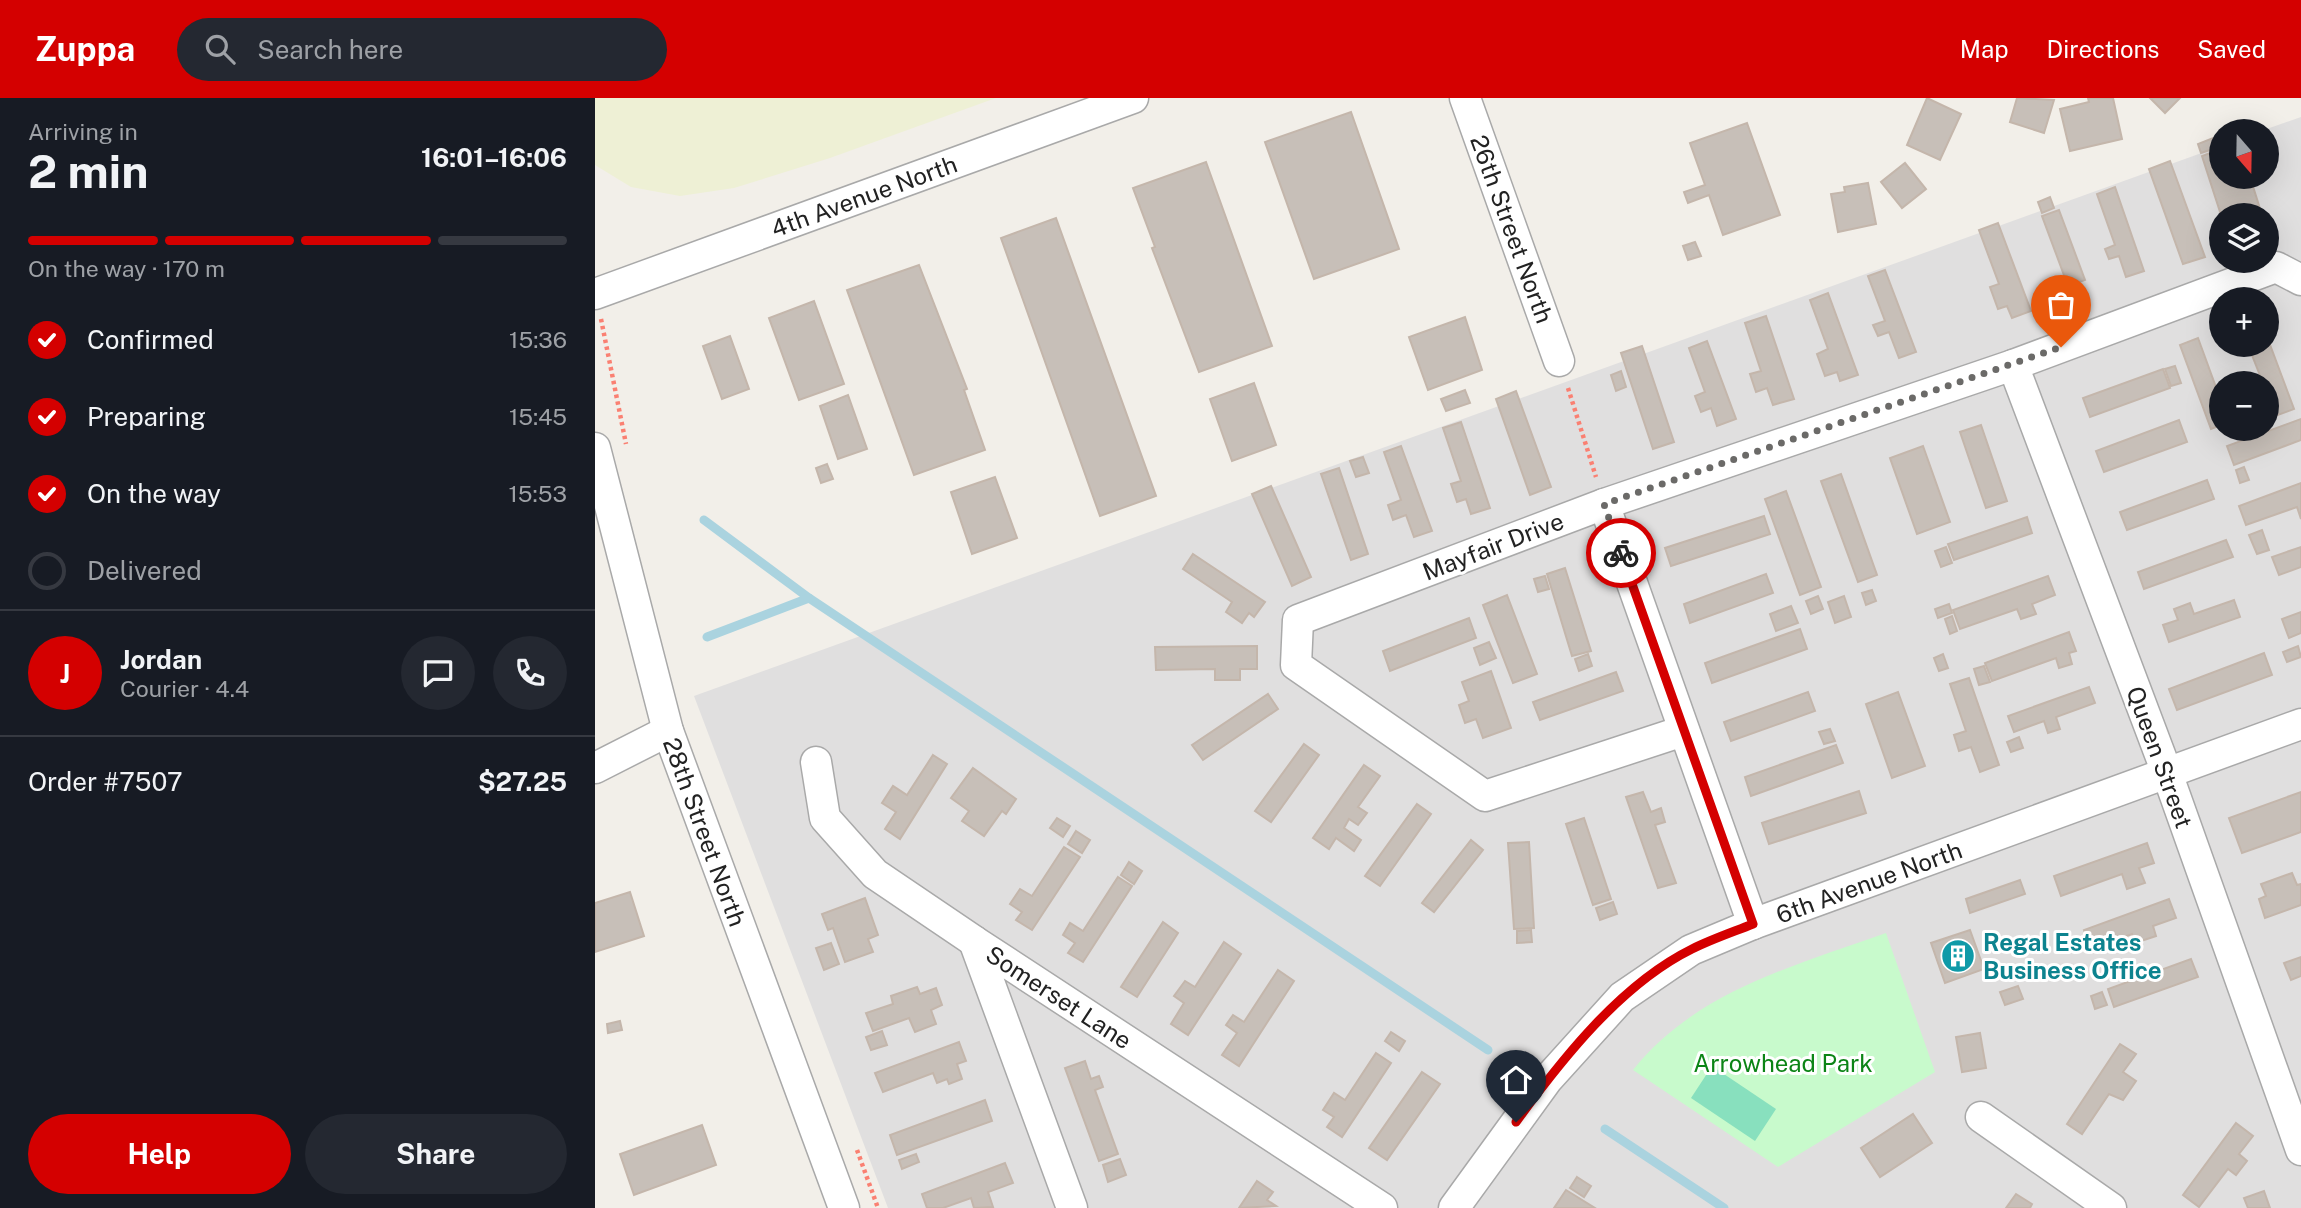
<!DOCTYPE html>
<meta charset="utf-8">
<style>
:root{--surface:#171b24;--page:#242831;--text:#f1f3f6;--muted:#9ea1a6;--line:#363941;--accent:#d40000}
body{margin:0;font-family:"Public Sans",sans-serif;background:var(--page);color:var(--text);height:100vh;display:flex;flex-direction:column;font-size:26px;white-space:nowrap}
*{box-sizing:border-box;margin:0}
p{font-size:23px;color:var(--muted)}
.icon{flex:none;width:38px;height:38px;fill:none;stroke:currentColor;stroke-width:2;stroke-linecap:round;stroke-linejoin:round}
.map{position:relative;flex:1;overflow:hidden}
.side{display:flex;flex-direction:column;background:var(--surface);width:595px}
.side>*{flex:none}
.needle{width:46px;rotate:160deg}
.tools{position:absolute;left:1614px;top:21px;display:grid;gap:14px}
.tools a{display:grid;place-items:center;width:70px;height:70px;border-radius:50%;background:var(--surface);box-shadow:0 7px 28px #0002;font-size:35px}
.pin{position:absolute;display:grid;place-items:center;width:60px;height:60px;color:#fff;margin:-72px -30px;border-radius:50% 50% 50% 0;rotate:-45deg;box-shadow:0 0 7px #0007}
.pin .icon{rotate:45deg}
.courier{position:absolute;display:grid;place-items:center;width:70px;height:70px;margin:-35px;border:5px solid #d40000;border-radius:50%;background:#fff;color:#222;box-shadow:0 2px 9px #0007}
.overview em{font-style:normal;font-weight:700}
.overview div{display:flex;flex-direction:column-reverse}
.overview{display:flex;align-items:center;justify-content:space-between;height:119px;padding:0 28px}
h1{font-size:46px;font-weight:700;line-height:52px}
.bar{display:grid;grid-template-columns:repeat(4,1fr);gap:10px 7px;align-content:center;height:84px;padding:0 28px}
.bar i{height:9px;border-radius:5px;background:var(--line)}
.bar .active{background:var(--accent)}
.bar p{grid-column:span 4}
.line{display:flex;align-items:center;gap:18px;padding:0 28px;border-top:2px solid var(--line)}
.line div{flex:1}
.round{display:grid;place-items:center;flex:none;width:74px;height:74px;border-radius:37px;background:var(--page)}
ol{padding:0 28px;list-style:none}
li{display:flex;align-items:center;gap:21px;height:77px}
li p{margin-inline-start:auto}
li .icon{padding:7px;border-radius:50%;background:var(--accent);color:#fff;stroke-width:4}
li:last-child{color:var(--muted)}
li i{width:38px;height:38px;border:4px solid var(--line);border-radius:50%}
.cta{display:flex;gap:14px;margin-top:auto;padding:14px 28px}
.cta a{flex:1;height:80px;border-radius:42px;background:var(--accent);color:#fff;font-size:28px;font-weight:700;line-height:80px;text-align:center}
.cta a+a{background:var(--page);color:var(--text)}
header{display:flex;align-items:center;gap:42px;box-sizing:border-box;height:98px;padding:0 35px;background:var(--accent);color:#fff}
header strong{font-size:33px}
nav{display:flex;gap:38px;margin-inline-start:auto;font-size:24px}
.search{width:490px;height:63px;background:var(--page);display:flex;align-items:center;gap:18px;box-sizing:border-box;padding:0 24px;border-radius:38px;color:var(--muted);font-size:26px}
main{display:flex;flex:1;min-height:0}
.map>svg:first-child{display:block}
.residential{fill:#e0dfdf;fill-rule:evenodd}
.farmland{fill:#eef0d5}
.park{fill:#c8facc}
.pitch{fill:#88e0be}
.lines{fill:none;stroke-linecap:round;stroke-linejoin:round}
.stream{stroke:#aad3df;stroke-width:9}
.building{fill:#c7bfb8;stroke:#c4b6ab;stroke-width:2}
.minor-casing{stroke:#a9a9a9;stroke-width:33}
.path{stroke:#fa8072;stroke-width:4.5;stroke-dasharray:3.5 3.5;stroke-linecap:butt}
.minor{stroke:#fff;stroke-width:30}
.done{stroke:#6b6a68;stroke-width:7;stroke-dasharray:0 12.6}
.route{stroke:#d40000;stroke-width:9}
.labels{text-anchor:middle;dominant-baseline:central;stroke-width:6;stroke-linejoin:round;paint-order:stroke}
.street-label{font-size:24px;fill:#222;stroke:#fff}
.culture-label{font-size:24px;font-weight:bold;fill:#0d838f;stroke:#fff;text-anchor:start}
.park-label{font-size:24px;fill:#0c8416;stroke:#fff}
</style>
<header>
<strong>Zuppa</strong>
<div class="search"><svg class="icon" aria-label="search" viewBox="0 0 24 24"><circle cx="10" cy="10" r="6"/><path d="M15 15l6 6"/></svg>Search here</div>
<nav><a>Map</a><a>Directions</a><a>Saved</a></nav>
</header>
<main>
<section class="side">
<div class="overview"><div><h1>2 min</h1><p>Arriving in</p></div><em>16:01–16:06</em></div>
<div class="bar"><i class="active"></i><i class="active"></i><i class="active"></i><i></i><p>On the way · 170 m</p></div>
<ol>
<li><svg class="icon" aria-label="check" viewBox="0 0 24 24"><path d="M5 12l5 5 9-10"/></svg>Confirmed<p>15:36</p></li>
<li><svg class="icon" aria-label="check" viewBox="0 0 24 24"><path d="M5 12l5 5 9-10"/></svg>Preparing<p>15:45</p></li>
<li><svg class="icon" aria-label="check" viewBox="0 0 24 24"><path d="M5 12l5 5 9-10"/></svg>On the way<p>15:53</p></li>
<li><i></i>Delivered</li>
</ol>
<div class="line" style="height:126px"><b class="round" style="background:var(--accent);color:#fff">J</b><div><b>Jordan</b><p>Courier · 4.4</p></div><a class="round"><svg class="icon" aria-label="chat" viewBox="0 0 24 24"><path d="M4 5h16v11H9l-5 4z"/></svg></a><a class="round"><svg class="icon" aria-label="phone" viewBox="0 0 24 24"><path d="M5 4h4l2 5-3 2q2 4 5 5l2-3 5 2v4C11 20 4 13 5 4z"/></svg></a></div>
<div class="line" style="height:91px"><div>Order #7507</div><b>$27.25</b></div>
<div class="cta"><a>Help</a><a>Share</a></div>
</section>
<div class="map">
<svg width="1706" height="1110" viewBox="0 0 1706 1110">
<rect width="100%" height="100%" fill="#f2efe9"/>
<!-- residential -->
<path class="residential" d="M1706,19V1110H293L99,598L1626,48V79H1671V33H1666ZM1626,117H1671V163H1626ZM1626,201H1671V247H1626ZM1626,285H1671V331H1626Z"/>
<!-- farmland -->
<polygon class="farmland" points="0,0 401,0 235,60 139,90 85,98 36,89 0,67"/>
<!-- park -->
<path class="park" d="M1291,835L1340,974L1183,1069L1038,972C1101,893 1199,868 1291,835Z"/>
<!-- pitch -->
<polygon class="pitch" points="1117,968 1181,1011 1160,1043 1096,1000"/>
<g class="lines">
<!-- stream -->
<g class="stream">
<polyline points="109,422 214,500 893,952"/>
<polyline points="112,539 214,500"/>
<polyline points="1010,1031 1129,1110"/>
</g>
</g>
<!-- building -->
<g class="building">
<polygon points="1332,0 1366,16 1345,62 1312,47"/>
<polygon points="1422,0 1459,2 1449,35 1415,24"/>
<polygon points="1493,0 1518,0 1527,41 1475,53 1465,11 1494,4"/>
<polygon points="1555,0 1585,0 1570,15"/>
<polygon points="756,14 804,151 719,181 670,44"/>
<polygon points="1152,25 1185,117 1128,137 1114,97 1093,105 1089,94 1110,87 1095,45"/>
<polygon points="1618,40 1621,50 1606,55 1603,46"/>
<polygon points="1626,51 1626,79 1655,79 1667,117 1626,117 1607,58"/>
<polygon points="1575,63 1610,159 1588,166 1554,71"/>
<polygon points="611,64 677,248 604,274 557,150 560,149 538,90"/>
<polygon points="1310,65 1331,91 1307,110 1286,84"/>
<polygon points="1273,85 1281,126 1243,134 1236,96 1250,94 1249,89"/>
<polygon points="1520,89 1549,173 1531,179 1524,158 1514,161 1510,151 1520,147 1502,96"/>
<polygon points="1455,99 1459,110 1447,115 1443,104"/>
<polygon points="1464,112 1490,182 1473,188 1447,118"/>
<polygon points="461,120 561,398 505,418 406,140"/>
<polygon points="1403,125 1436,213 1417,220 1412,208 1403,211 1395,189 1404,186 1384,132"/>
<polygon points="1100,144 1106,158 1093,162 1088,148"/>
<polygon points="324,167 372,291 369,292 390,352 319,377 252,192"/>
<polygon points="1290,172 1321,254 1304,260 1294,234 1283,238 1278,227 1290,223 1273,178"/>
<polygon points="1233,195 1263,277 1245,283 1242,274 1230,278 1222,256 1233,251 1215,202"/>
<polygon points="219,203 249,286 204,302 174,220"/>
<polygon points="1171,218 1199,301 1178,307 1172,290 1161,294 1155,276 1166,273 1150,225"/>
<polygon points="870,219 887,272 833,292 814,239"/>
<polygon points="1671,236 1699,311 1680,318 1671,285 1668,285 1653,247 1671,247"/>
<polygon points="135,238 154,291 127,301 108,248"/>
<polygon points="1603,240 1626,303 1626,327 1616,331 1585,247"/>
<polygon points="1112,243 1141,321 1122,328 1116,310 1106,314 1100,298 1110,294 1094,250"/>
<polygon points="1047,248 1079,344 1058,351 1026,255"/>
<polygon points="1580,268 1586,285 1576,288 1570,271"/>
<polygon points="1568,271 1575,290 1495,319 1488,300"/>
<polygon points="1026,273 1031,289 1021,293 1016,277"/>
<polygon points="659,285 681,347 637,363 615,301"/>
<polygon points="870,292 875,305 851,313 846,301"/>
<polygon points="921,293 956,389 935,397 901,301"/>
<polygon points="253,297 272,351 243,361 225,308"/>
<polygon points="1706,321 1706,342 1639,367 1632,348"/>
<polygon points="1584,322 1592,344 1509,374 1501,353"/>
<polygon points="866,324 895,410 876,416 871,401 862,404 856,386 866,383 848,330"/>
<polygon points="1386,327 1412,403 1391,410 1365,334"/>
<polygon points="806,348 837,433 819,439 811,417 798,422 793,407 806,402 789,354"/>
<polygon points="1328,348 1355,424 1322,436 1295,360"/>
<polygon points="768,359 774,375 761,379 755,363"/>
<polygon points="232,366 238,381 226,385 221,370"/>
<polygon points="1649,369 1654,382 1645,385 1641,372"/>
<polygon points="744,370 773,456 756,462 726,376"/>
<polygon points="1246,376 1282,477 1263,484 1226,383"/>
<polygon points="400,379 422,440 377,456 356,394"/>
<polygon points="1612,382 1619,401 1532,432 1525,414"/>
<polygon points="1706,385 1706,421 1702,409 1651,427 1644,408"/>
<polygon points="676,388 716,479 697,488 657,396"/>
<polygon points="1191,393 1226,489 1205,497 1170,401"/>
<polygon points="1169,418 1175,436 1076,468 1070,450"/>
<polygon points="1432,419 1437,435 1359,462 1353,446"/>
<polygon points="1667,432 1674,452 1662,456 1654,437"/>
<polygon points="1631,442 1638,459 1549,491 1543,474"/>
<polygon points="1351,449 1357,465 1346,469 1340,453"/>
<polygon points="1706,449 1706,469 1684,477 1677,459"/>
<polygon points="598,456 670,504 659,519 654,515 647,525 631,514 637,504 588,471"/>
<polygon points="970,470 996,553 977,558 952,476"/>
<polygon points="1171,476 1178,495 1095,525 1089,506"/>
<polygon points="950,478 954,491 943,494 939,481"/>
<polygon points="1453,478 1460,497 1437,506 1441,516 1426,521 1422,511 1365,531 1358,512"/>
<polygon points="1277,492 1281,503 1271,507 1267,495"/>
<polygon points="912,497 942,576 918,585 888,507"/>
<polygon points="1223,498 1228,511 1216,516 1211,503"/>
<polygon points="1249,498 1256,519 1240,525 1233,504"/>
<polygon points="1639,502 1645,519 1574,544 1568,527 1583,522 1579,511 1595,505 1599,516"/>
<polygon points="1354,506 1357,515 1343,520 1340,511"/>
<polygon points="1196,508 1203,525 1181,533 1175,516"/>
<polygon points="1706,514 1706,535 1694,540 1687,521"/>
<polygon points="1357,518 1362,533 1355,536 1350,521"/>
<polygon points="874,520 881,540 795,573 788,553"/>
<polygon points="1205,531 1212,551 1117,585 1110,565"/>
<polygon points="1474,534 1481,553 1474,555 1477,566 1464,570 1461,560 1397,583 1390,565"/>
<polygon points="894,544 901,560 885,567 879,550"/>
<polygon points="662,548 662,571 645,571 645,582 620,582 620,571 561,572 560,549"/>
<polygon points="1703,548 1706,559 1692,564 1688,554"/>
<polygon points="1669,555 1677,577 1582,612 1574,591"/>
<polygon points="993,556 997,568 984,573 980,561"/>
<polygon points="1348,556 1353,570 1344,573 1339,560"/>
<polygon points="1389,568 1395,584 1384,587 1379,571"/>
<polygon points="896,573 916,630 888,640 881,621 870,625 864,607 874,603 867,584"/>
<polygon points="1021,574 1028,593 945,622 938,604"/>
<polygon points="1374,580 1404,667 1385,674 1376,649 1364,653 1359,637 1371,633 1355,586"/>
<polygon points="1494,589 1500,605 1461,619 1465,631 1453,635 1449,623 1419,634 1413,618"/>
<polygon points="1213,594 1220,613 1136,643 1129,624"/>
<polygon points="1303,594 1330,668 1297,680 1271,606"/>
<polygon points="673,596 683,611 608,662 597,647"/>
<polygon points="1235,631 1240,643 1229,646 1224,634"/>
<polygon points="1424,639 1428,650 1416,654 1412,644"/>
<polygon points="709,646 724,657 676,724 660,713"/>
<polygon points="1241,647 1248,665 1156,698 1150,679"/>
<polygon points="338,657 352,666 305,741 290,731 301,714 287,705 298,688 312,697"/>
<polygon points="769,667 785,678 763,709 772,715 763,727 754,721 749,730 766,742 759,753 741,740 734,751 718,740"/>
<polygon points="378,670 421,701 411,716 407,713 389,738 367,723 374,713 356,700"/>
<polygon points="1264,693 1271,715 1174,746 1167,725"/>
<polygon points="1048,694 1056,714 1066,710 1070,724 1060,727 1081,785 1063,790 1031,699"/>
<polygon points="1706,694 1706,734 1647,755 1634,720"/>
<polygon points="822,706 836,716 785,788 770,778"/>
<polygon points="462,720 475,728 468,739 455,730"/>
<polygon points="989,720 1016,801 998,807 971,726"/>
<polygon points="481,733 495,742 487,755 473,746"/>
<polygon points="876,742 888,752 839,814 827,805"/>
<polygon points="934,744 939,830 919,831 913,745"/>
<polygon points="1552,745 1559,765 1544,770 1550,785 1532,791 1527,776 1466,798 1459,778"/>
<polygon points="469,749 485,759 437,832 421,822 427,814 415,806 425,791 437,798"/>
<polygon points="534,764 547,773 539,786 526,777"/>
<polygon points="1697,775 1702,787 1706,786 1706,807 1670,820 1664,801 1671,798 1666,786"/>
<polygon points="523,779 537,788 488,864 473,855 480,845 468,837 475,825 488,833"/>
<polygon points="1425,782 1430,796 1375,815 1371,801"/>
<polygon points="35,794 49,838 0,854 0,805"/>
<polygon points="270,800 283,837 273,841 278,854 250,864 238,830 233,832 227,816"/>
<polygon points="1574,801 1581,820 1558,828 1561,838 1540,845 1537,836 1496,851 1489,832"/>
<polygon points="1018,804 1022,816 1005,822 1001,810"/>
<polygon points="568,824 583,835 542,899 526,889"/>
<polygon points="936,832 937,844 922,845 922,833"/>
<polygon points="1375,832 1389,871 1350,885 1336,845"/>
<polygon points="629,844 646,856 593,937 576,926 589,905 579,898 590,883 600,889"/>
<polygon points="236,845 244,866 229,872 221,850"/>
<polygon points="1706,859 1706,878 1696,882 1689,865"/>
<polygon points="1596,861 1603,879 1519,909 1513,891"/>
<polygon points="683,872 699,883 644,968 627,957 642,935 631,927 638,917 649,924"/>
<polygon points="1423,888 1428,901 1410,907 1405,894"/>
<polygon points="322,889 325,896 341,890 347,907 336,912 341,926 320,934 314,920 278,933 271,915 298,906 296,898"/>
<polygon points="1507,894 1512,907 1500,911 1496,898"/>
<polygon points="25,923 27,932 13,935 12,926"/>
<polygon points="287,933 292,947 276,952 271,939"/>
<polygon points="796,934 810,943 804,953 790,943"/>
<polygon points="1385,935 1391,970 1367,974 1361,939"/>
<polygon points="364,944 371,963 362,966 367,981 354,986 352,981 342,985 338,975 288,994 280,975"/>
<polygon points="1525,946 1541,956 1528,974 1541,983 1528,1002 1514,996 1487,1036 1472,1026"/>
<polygon points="781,955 796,965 747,1039 732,1029 739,1019 728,1012 739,995 750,1002"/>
<polygon points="490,963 496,981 504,978 508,989 500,992 523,1056 504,1063 470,970"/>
<polygon points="827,974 845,986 792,1062 774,1050"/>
<polygon points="390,1002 397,1023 302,1057 295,1037"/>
<polygon points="1318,1016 1337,1045 1285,1079 1266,1050"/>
<polygon points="1641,1025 1658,1038 1644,1056 1652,1063 1641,1077 1633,1071 1604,1109 1588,1097"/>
<polygon points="107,1027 121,1067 39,1097 25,1056"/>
<polygon points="321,1056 324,1064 307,1071 304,1062"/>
<polygon points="525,1061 531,1077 513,1084 508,1067"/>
<polygon points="410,1065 418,1085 393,1094 398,1109 379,1110 376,1100 348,1110 332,1110 327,1096"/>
<polygon points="982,1079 996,1088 989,1099 975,1090"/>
<polygon points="662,1083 678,1094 672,1102 681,1108 644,1110"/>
<polygon points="971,1092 1000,1110 959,1110"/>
<polygon points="1669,1093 1675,1110 1653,1110 1649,1100"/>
<polygon points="1421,1096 1437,1106 1435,1110 1411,1110"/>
</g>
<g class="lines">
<!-- minor casing -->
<g class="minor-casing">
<g id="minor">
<polyline points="870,0 964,263"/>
<polyline points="0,196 538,0"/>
<polyline points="1418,267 1572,675 1706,1052"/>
<polyline points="0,350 73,633 249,1110"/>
<polyline points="1009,406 1158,826"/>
<polyline points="1088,633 890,698 701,567 703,522 1009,406 1418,267 1681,169 1706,182"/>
<polyline points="221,664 230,720 280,776 379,843"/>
<polyline points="0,670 73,633"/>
<polyline points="1386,1019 1516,1110"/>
<polyline points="477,1110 379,843 787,1110"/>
<polyline points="859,1110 952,982 1027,899 1096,852 1158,826 1706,626"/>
</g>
</g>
<!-- path -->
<g class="path">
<polyline points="6,221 31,346"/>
<polyline points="973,290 1001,379"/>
<polyline points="262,1052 283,1110"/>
</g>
<!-- minor -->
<use href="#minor" class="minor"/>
</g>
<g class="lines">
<!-- done -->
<polyline class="done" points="1026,455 1009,406 1466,249"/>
<!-- route -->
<path class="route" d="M921,1024C967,961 1026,886 1097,851C1117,841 1138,834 1158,826L1026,455"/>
</g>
<!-- icons -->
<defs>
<g id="building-disc" transform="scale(1.75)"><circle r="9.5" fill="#0f9aa8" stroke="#fff"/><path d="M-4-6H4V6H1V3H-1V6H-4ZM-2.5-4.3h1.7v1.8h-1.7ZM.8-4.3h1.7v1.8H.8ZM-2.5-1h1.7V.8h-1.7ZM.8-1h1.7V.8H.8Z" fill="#fff"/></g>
</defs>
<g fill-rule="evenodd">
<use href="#building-disc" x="1363" y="858"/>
</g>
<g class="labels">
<!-- street labels -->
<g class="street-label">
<text transform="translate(269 98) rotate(-20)">4th Avenue North</text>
<text transform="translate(917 131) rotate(70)">26th Street North</text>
<text transform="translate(898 448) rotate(-21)">Mayfair Drive</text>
<text transform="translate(1565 659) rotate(70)">Queen Street</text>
<text transform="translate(110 734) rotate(70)">28th Street North</text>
<text transform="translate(1274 784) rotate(-20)">6th Avenue North</text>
<text transform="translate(464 899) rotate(33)">Somerset Lane</text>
</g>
<!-- culture labels -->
<g class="culture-label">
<text x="1388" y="844">Regal Estates<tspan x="1388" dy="28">Business Office</tspan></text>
</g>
<!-- park labels -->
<g class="park-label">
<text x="1188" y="965">Arrowhead Park</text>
</g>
</g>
</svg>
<div class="tools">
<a><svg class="needle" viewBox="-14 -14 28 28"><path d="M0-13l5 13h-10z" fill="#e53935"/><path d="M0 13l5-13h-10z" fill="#9ea1a6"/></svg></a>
<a><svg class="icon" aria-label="layers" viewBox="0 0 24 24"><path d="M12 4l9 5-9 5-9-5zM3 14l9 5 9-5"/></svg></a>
<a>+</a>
<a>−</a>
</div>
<div class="pin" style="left:1466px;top:249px;background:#ea580c"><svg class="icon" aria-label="bag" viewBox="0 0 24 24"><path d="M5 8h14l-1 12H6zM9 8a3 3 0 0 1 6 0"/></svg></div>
<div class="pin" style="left:921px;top:1024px;background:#1f2937"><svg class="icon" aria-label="home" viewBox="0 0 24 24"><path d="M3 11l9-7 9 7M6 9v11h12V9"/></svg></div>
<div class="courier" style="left:1026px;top:455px"><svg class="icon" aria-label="bike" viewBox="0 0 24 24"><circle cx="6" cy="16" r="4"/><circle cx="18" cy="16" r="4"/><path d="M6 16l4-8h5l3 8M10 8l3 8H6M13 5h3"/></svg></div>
</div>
</main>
